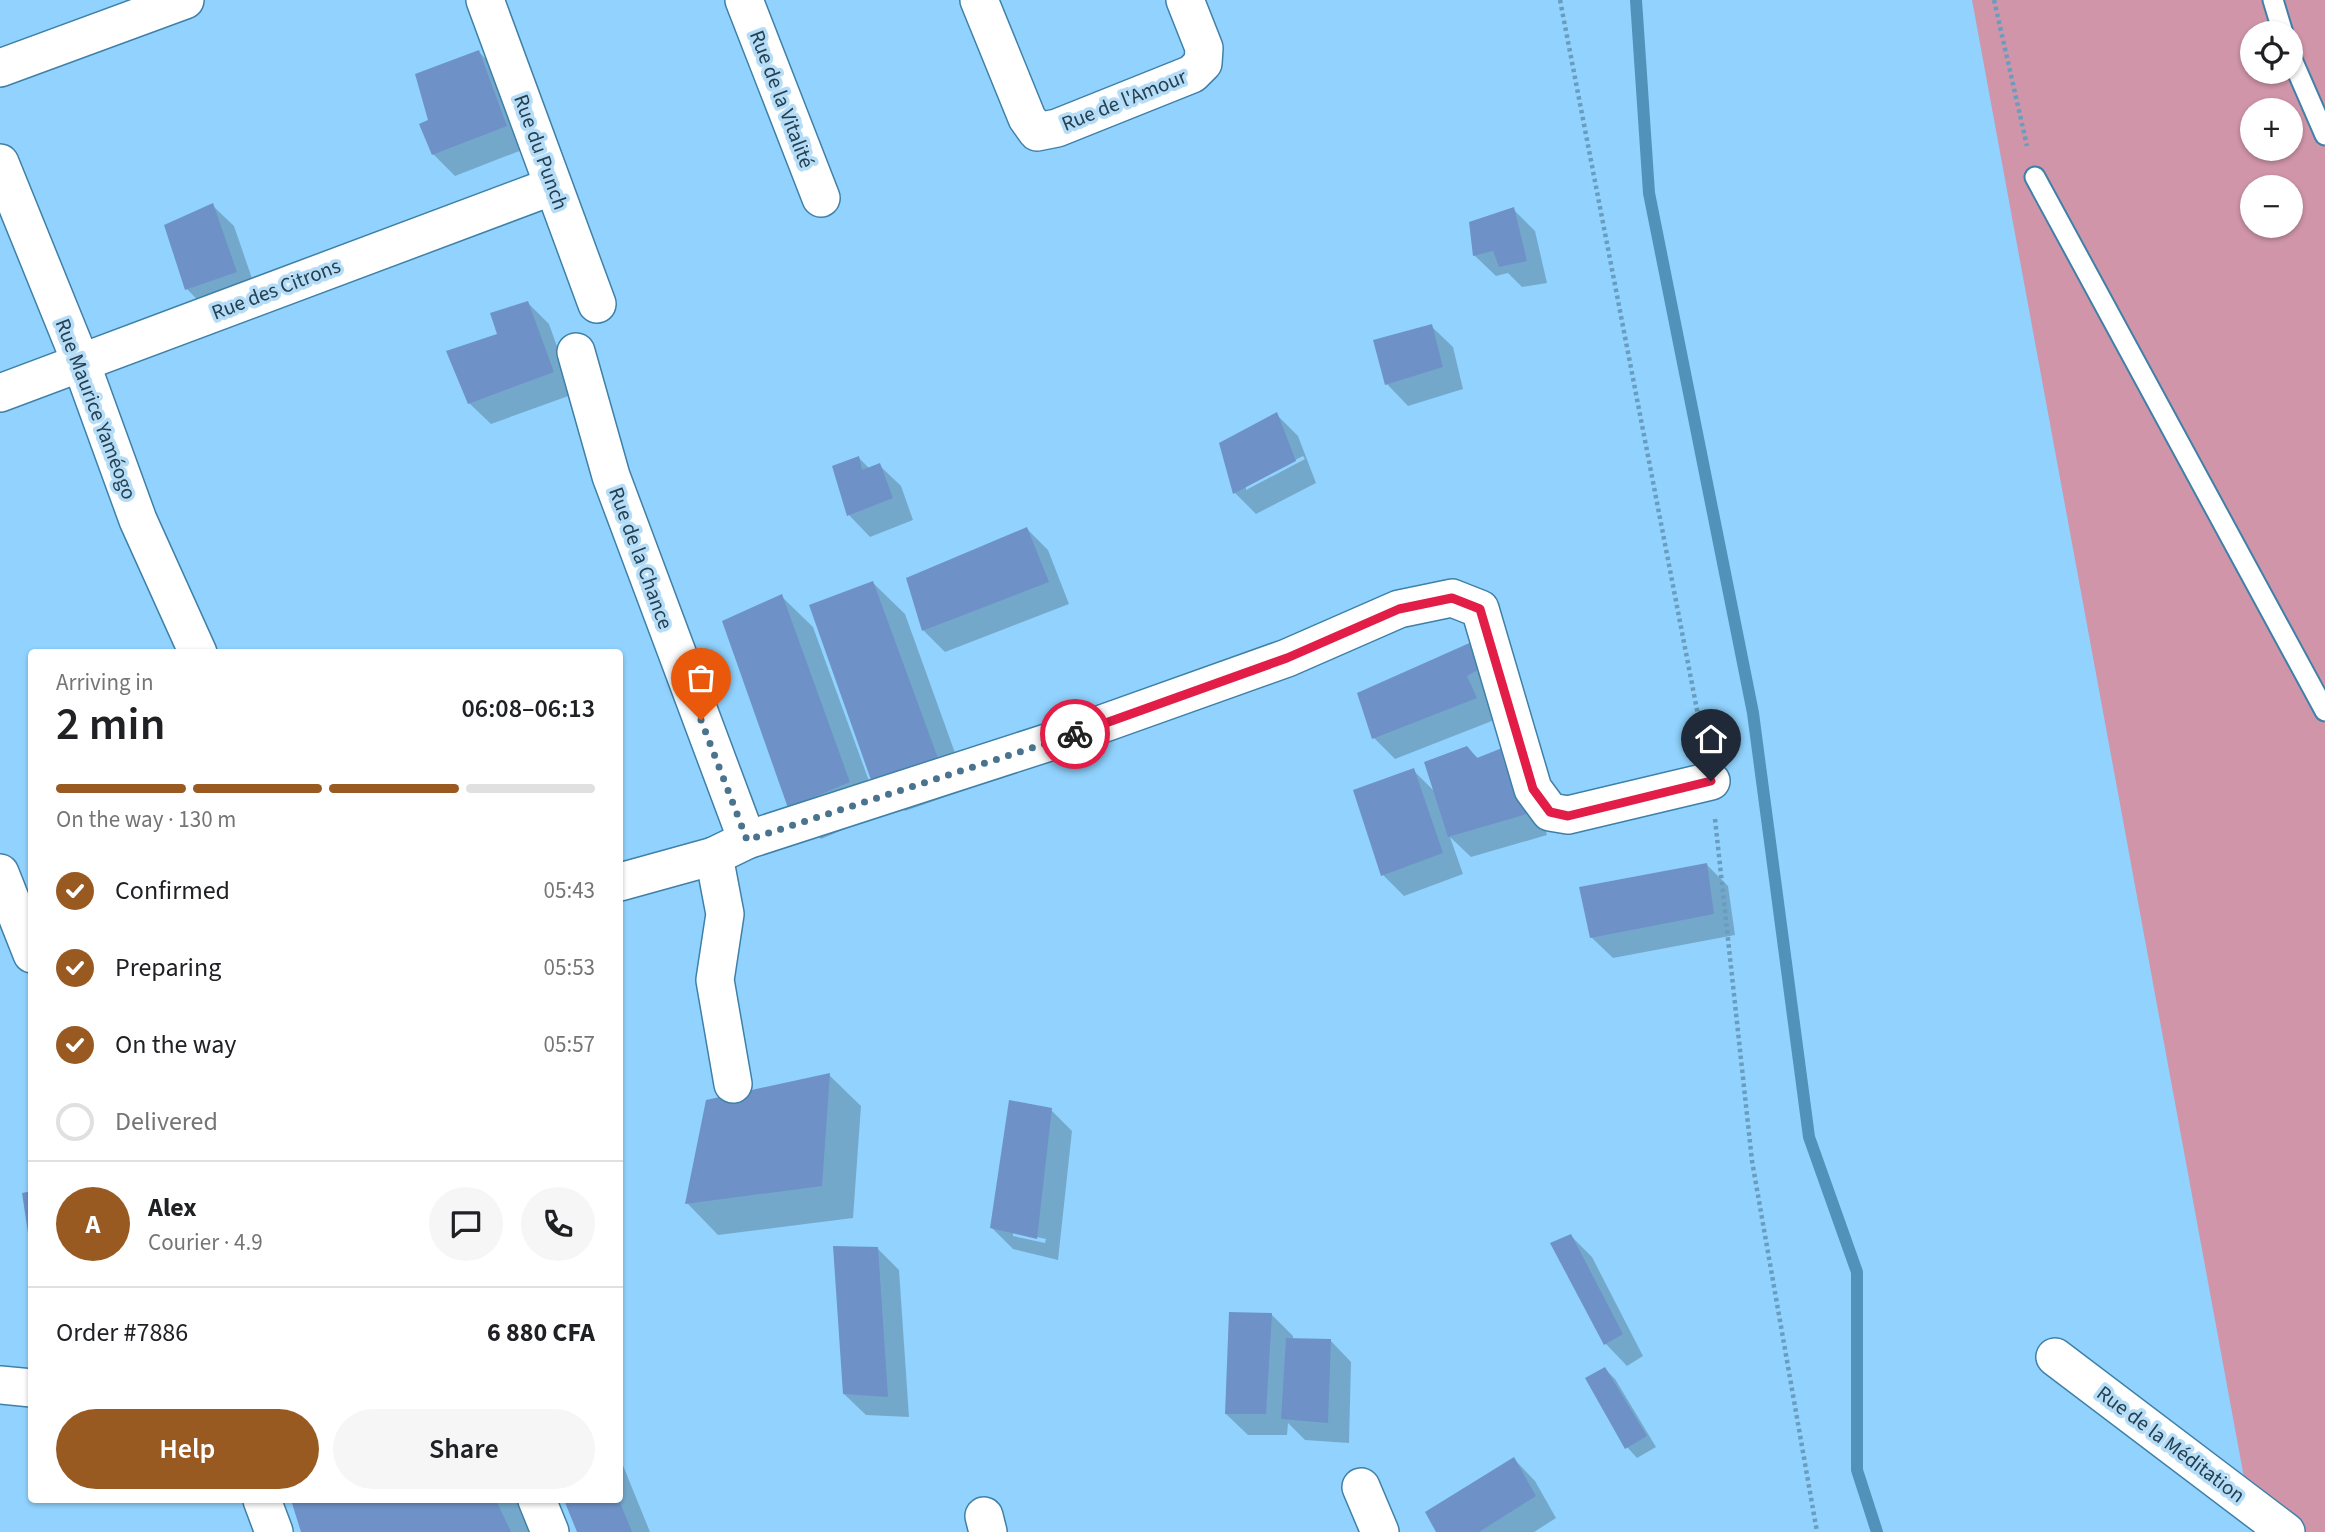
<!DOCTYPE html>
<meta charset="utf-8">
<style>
:root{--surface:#fff;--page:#f6f6f6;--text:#202124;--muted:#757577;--line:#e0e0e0;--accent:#995a22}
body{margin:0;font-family:"Source Sans 3",sans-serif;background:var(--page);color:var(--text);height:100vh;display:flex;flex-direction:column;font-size:26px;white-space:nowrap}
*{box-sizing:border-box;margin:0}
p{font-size:23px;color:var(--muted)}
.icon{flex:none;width:38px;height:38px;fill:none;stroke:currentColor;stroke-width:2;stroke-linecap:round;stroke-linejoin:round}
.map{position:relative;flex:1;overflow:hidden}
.drawer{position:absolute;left:28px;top:649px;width:595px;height:854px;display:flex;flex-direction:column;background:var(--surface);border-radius:7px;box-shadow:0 2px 5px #0004}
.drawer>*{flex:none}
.tools{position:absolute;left:2240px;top:21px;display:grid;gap:14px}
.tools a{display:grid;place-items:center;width:63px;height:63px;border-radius:50%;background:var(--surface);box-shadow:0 2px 5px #0004;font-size:35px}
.pin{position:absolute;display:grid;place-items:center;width:60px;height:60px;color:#fff;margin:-72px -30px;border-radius:50% 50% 50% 0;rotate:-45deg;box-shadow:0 0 7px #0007}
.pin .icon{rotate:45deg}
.courier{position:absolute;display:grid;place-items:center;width:70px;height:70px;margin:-35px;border:5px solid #e11d48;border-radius:50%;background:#fff;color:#222;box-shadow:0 2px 9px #0007}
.overview em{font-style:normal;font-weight:600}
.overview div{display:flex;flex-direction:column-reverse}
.overview{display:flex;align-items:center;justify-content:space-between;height:119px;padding:0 28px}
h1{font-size:46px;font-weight:600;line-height:52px}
.bar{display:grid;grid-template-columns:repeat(4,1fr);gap:10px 7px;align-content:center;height:84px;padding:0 28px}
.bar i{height:9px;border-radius:5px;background:var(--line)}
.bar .current{background:var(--accent)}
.bar p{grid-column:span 4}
.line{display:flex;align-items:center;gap:18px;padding:0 28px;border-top:2px solid var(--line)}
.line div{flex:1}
.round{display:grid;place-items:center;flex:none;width:74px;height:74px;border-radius:37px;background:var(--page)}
ol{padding:0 28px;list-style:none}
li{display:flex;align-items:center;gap:21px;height:77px}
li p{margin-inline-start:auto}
li .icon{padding:7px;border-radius:50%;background:var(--accent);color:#fff;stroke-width:4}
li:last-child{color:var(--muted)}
li i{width:38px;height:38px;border:4px solid var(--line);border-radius:50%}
.cta{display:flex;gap:14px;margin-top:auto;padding:14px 28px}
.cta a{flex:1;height:80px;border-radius:42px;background:var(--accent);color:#fff;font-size:28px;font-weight:600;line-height:80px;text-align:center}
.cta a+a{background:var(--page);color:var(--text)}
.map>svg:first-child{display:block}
.green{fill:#d095a8;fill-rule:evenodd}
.shadow{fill:#0003;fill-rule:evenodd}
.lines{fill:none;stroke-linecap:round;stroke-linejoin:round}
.stream{stroke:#5192ba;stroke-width:12}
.building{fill:#6e92c8}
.lane-casing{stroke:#3f80a8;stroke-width:23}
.street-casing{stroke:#3f80a8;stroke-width:40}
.path{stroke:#699cbe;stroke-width:4.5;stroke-dasharray:3.5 3.5;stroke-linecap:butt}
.lane{stroke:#fff;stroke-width:19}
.street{stroke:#fff;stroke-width:37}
.done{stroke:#4a738e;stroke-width:7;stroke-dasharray:0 12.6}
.route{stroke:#e11d48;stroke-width:9}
.labels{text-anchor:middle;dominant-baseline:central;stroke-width:7;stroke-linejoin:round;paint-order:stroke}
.street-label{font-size:21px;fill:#244051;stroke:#b6ddf7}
</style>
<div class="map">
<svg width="2325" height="1532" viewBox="0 0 2325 1532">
<rect width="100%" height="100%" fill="#91d3fe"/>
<!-- green -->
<path class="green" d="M1972,0H2325V1532H2254ZM2252,33H2291V72H2252ZM2252,110H2291V149H2252ZM2252,187H2291V226H2252Z"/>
<!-- shadow -->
<g class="shadow">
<polygon points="479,52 500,73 527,148 455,176 433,154 430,121"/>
<polygon points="212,205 234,226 257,293 208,311 187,289"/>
<polygon points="1513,209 1535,231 1547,283 1522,287 1508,273 1496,276 1474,255"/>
<polygon points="528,303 549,324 574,394 491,424 469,403 499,335"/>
<polygon points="1431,326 1453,347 1463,389 1408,406 1387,384"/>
<path d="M1276,414L1298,436L1316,483L1256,514L1235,493L1221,444ZM1303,456L1305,459L1246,490V486Z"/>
<polygon points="859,458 870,469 879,465 901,486 913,520 870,537 849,515 834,467"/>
<polygon points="1027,529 1048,550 1069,604 945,652 924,631 909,579"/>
<polygon points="873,583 905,614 968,789 905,811 873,779"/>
<polygon points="781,596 813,627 881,814 821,839 790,807"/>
<polygon points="1495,664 1497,719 1395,759 1374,738 1359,694"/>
<polygon points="1467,748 1479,759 1528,769 1547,835 1471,857 1450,837 1463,874 1404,896 1383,875 1413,770 1436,793"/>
<polygon points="1707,865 1728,886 1735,935 1613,958 1591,937"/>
<polygon points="829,1075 861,1106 853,1218 718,1235 687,1203"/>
<path d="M1051,1110L1072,1131L1058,1260L1013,1249L992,1228ZM1013,1232L1046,1239L1045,1243L1013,1236Z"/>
<polygon points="1571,1236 1592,1257 1643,1356 1627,1366 1606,1344 1553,1244"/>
<polygon points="877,1248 899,1270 909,1417 866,1415 844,1394"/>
<polygon points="1271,1314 1293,1336 1293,1340 1330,1340 1351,1362 1349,1443 1305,1440 1288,1423 1287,1435 1248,1435 1226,1414"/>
<polygon points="1605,1369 1615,1379 1656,1447 1637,1458 1627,1447"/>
<polygon points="620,1458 650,1532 579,1532 566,1500 620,1500"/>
<polygon points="1514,1459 1535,1481 1556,1518 1534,1532 1438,1532"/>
<polygon points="292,1500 517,1500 532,1532 303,1532"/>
</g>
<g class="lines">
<!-- stream -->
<polyline class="stream" points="1636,0 1649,193 1753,713 1809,1137 1857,1272 1857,1470 1877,1532"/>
</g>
<!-- building -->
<g class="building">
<polygon points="479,50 507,126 432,155 419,124 428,120 415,74"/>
<polygon points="213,203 237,272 185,290 164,225"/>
<polygon points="1514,207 1527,261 1499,267 1493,251 1473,256 1469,222"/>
<polygon points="528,301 554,372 468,404 446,351 497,334 490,313"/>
<polygon points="1432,324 1443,367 1385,385 1373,340"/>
<polygon points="1277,412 1296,461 1233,494 1219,443"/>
<polygon points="859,456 862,470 880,463 893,498 847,516 832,466"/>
<polygon points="1027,527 1049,582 922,631 906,578"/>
<polygon points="873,581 938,758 871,780 809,605"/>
<polygon points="782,594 850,782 788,808 722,621"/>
<polygon points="1474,641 1485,666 1467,676 1477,698 1372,739 1357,693"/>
<polygon points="1467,746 1477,758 1507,746 1527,814 1448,837 1424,762"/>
<polygon points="1414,768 1443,853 1381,876 1353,790"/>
<polygon points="1707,863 1714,914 1590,938 1579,887"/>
<polygon points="830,1073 822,1186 685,1204 706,1100"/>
<polygon points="1009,1100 1052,1108 1037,1239 990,1228"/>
<polygon points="32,1191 32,1246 30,1246 22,1193"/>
<polygon points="1571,1234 1623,1334 1604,1345 1550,1243"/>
<polygon points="833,1246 878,1247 888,1397 843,1394"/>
<polygon points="1229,1312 1272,1313 1266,1414 1225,1414"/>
<polygon points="1286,1338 1331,1339 1328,1423 1281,1419"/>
<polygon points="1605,1367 1647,1436 1625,1449 1585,1378"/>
<polygon points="1514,1457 1536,1496 1479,1532 1436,1532 1425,1512"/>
<polygon points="291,1500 496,1500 511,1532 301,1532"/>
<polygon points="564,1500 619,1500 632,1532 577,1532"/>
</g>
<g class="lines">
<!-- lane casing -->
<g class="lane-casing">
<g id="lane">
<polyline points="2273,0 2283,33"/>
<polyline points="2291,57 2325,135"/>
<polyline points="2035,177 2325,711"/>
</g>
</g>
<!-- street casing -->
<g class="street-casing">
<g id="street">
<polyline points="485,0 597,304"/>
<polyline points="744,0 821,198"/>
<polyline points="979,0 1027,118 1037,132 1057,128 1192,74 1203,63 1204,48 1185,0"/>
<polyline points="0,68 185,0"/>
<polyline points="0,163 81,363 138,520 198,653"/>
<polyline points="576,352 611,476 747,840"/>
<polyline points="0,393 553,186"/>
<polyline points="714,856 725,914 715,980 733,1084"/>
<polyline points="0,873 32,954"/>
<polyline points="620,882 714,856 747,840 1071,735 1287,658 1399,609 1452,598 1480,609 1533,789 1550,812 1568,815 1711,781"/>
<polyline points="2055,1357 2286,1532"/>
<polyline points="0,1385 32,1388"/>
<polyline points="1361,1487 1380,1532"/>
<polyline points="262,1500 274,1532"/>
<polyline points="537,1500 550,1532"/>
<polyline points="984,1516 988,1532"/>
</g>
</g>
<!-- path -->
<g class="path">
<polyline points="1560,0 1703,741"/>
<polyline points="1994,0 2027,146"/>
<polyline points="1715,819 1752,1161 1817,1532"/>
</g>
<!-- lane -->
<use href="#lane" class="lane"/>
<!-- street -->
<use href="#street" class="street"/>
</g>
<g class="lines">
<!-- done -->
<polyline class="done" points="701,720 747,840 1075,734"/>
<!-- route -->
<polyline class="route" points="1075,734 1287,658 1399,609 1452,598 1480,609 1533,789 1550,812 1568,816 1711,781"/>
</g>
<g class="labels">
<!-- street labels -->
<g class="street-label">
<text transform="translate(782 99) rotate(69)">Rue de la Vitalité</text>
<text transform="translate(1124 100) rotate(-22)">Rue de l'Amour</text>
<text transform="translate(541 152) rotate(70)">Rue du Punch</text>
<text transform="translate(276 289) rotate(-21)">Rue des Citrons</text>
<text transform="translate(96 409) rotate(69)">Rue Maurice Yaméogo</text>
<text transform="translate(641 558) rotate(70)">Rue de la Chance</text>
<text transform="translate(2171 1444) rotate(37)">Rue de la Méditation</text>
</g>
</g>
</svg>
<div class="tools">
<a><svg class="icon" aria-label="locate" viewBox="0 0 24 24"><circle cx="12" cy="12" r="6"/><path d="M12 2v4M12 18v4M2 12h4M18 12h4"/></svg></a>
<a>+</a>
<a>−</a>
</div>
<div class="pin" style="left:701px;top:720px;background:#ea580c"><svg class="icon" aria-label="bag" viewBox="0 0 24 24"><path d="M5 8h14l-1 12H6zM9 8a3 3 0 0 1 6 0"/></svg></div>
<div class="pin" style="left:1711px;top:781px;background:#1f2937"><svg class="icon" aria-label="home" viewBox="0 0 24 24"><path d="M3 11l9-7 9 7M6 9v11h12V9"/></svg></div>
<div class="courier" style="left:1075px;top:734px"><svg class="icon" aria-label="bike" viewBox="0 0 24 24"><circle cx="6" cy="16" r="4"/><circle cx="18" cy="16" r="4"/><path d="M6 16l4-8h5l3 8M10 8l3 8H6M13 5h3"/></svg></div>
<section class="drawer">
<div class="overview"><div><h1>2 min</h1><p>Arriving in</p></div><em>06:08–06:13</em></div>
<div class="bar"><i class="current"></i><i class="current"></i><i class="current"></i><i></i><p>On the way · 130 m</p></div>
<ol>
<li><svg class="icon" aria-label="check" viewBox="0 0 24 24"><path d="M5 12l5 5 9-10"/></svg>Confirmed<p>05:43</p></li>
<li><svg class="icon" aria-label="check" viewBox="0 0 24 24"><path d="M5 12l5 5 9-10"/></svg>Preparing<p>05:53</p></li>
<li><svg class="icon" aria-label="check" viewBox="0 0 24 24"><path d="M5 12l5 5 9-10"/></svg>On the way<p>05:57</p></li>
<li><i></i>Delivered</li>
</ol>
<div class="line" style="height:126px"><b class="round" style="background:var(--accent);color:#fff">A</b><div><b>Alex</b><p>Courier · 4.9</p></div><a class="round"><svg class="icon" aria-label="chat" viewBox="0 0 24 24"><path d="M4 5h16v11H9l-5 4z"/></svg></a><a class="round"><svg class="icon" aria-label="phone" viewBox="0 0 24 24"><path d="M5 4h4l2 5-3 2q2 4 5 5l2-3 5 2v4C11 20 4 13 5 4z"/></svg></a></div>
<div class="line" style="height:91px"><div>Order #7886</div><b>6 880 CFA</b></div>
<div class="cta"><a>Help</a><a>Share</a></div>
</section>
</div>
